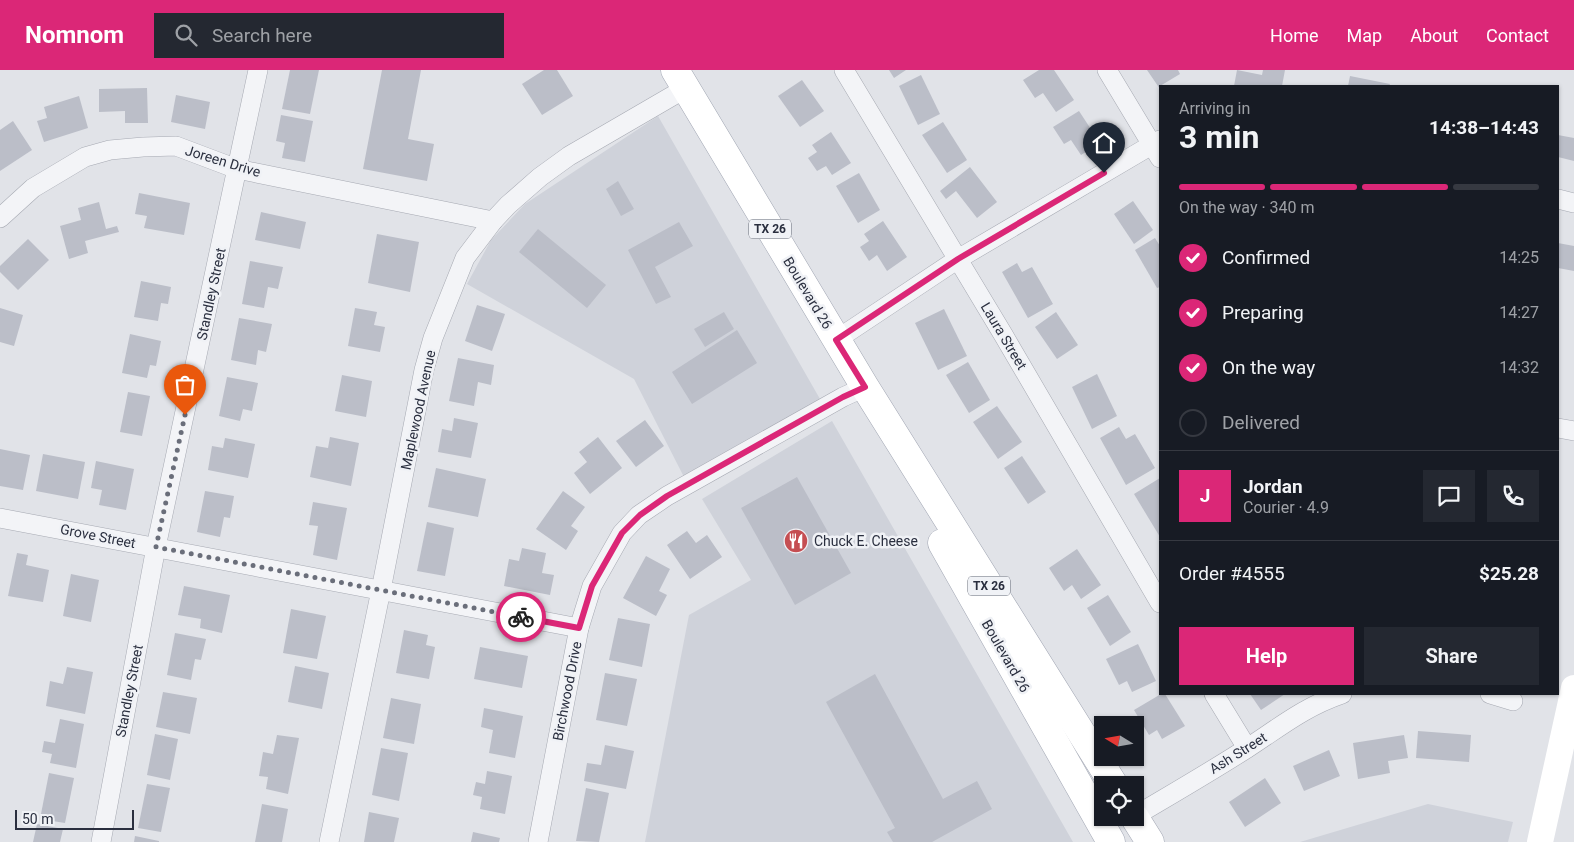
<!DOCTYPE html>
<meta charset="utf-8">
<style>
:root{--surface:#171b24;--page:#242831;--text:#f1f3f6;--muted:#9ea1a6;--line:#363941;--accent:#db2777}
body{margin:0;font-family:Roboto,sans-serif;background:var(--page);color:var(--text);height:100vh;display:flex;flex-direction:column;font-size:19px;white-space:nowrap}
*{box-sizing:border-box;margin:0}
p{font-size:16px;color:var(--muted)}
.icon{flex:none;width:28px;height:28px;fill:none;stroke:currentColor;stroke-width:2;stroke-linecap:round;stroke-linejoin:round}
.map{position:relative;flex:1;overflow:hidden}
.drawer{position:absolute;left:1159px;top:15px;width:400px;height:610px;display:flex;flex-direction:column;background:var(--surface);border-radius:0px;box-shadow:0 1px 4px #0004}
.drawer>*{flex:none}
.needle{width:32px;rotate:281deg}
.fabs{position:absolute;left:1094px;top:646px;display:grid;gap:10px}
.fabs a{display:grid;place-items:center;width:50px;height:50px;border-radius:0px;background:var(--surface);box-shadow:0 1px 4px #0004;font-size:25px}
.scale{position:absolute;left:15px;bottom:12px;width:119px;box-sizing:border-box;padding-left:5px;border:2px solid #2a2f3f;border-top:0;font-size:14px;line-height:18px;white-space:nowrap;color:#2a2f3f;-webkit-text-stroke:4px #f0f2f6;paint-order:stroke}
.pin{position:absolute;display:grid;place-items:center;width:42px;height:42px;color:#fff;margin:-51px -21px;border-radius:50% 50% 50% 0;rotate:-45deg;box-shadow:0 0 5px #0007}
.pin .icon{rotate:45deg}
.courier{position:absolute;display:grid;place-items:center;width:50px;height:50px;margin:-25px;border:4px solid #db2777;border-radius:50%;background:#fff;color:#222;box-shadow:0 1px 6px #0007}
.headline em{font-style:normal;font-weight:700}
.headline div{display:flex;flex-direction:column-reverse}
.headline{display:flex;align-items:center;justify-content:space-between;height:85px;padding:0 20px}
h1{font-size:32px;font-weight:700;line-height:38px}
.bar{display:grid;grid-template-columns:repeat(4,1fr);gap:8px 5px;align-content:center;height:60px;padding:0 20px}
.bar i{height:6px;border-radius:4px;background:var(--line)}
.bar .active{background:var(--accent)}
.bar p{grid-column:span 4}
.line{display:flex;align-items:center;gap:12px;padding:0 20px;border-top:1px solid var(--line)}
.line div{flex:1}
.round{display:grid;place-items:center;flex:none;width:52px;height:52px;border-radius:0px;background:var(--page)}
ol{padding:0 20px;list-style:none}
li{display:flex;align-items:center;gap:15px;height:55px}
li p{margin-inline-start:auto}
li .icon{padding:5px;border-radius:50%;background:var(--accent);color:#fff;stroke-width:4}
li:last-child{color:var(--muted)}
li i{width:28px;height:28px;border:2px solid var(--line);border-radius:50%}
.button{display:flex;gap:10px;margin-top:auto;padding:10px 20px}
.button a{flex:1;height:58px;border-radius:0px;background:var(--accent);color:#fff;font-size:20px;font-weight:700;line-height:58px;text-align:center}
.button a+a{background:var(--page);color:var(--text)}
header{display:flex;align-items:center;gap:30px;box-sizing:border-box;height:70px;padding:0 25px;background:var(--accent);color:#fff}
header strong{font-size:24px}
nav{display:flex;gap:28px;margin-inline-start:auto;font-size:18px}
.search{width:350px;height:45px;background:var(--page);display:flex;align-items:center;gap:12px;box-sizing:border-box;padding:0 18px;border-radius:0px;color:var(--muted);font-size:19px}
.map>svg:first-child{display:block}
.built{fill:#cfd2da}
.building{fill:#bbbec8}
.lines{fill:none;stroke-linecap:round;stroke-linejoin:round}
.street-casing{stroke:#a6a9b2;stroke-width:20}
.primary-casing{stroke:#a1a6b3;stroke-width:29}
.street{stroke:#f3f4f7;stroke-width:19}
.secondary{stroke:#fff;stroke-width:26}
.primary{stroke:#fff;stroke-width:28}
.done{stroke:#6a6e7a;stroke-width:5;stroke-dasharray:0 9}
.route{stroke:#db2777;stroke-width:6}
.labels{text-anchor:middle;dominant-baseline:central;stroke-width:5;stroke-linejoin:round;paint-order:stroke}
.shield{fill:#f0f2f6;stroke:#656a76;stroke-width:1}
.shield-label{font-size:12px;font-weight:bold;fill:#2a2f3f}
.street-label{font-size:14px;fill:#2a2f3f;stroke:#f0f2f6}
.poi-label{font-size:14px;fill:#2a2f3f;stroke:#f0f2f6;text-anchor:start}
</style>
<header>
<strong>Nomnom</strong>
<div class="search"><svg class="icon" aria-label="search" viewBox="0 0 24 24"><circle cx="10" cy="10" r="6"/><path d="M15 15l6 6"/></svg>Search here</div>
<nav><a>Home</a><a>Map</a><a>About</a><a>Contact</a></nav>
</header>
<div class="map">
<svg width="1574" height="772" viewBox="0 0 1574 772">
<rect width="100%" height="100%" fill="#e1e3e8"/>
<!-- built -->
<g class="built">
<polygon points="658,46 820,329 685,409 634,309 467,214 491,170 525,134"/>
<polygon points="832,351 1073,772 645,772 689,545 751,510 702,429"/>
<polygon points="1428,734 1513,752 1508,772 1300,772"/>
</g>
<!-- building -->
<g class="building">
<polygon points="290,0 319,0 310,44 282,39"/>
<polygon points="382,0 421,0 408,69 434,74 427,111 363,99"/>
<polygon points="544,0 557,0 573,26 542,45 522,14"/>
<polygon points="889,0 906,0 894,8"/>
<polygon points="1039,0 1054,0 1074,30 1056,42 1043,23 1035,28 1023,10"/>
<polygon points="1147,0 1178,0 1180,4 1160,16 1160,19"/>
<polygon points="1237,0 1262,5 1263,0 1285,0 1282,16 1234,16"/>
<polygon points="921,5 940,44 918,55 899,16"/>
<polygon points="1350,6 1390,14 1389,16 1348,16"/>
<polygon points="802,10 824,41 800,57 778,26"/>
<polygon points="147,18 148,53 125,53 125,41 99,42 99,19"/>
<polygon points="176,25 210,32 205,59 171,52"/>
<polygon points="79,26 88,58 44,72 37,51 47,48 44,37"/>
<polygon points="1079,41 1100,73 1081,85 1071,70 1064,74 1053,57"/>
<polygon points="281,45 313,51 305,92 282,88 285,73 276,71"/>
<polygon points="13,51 32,80 0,101 0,60"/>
<polygon points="943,52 967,90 947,103 922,65"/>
<polygon points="831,62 851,93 832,105 826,96 817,101 808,88 817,82 812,75"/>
<polygon points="1558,65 1574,68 1574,91 1558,87"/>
<polygon points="970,97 997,132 977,148 956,121 946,129 940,121"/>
<polygon points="859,103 880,140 858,153 836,116"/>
<polygon points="618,111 634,139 621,146 606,119"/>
<polygon points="139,123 190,133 184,165 144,158 147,146 135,144"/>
<polygon points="1133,131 1153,160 1134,174 1114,144"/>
<polygon points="99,132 106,159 117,156 119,162 85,171 88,183 69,189 60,156 81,150 78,138"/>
<polygon points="261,142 306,152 300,179 255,170"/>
<polygon points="883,151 907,187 887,201 877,185 869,191 860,177 869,171 864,164"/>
<polygon points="679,152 693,176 655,197 671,227 656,234 628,180"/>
<polygon points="538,159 606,215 587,238 519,182"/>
<polygon points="377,164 419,172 410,222 368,213"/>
<polygon points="1155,168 1160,176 1160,217 1157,218 1135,180"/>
<polygon points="28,169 49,190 18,220 0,202 0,196"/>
<polygon points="1558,173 1574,176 1574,201 1558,198"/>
<polygon points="250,191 283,197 278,219 268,217 264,238 242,234"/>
<polygon points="1017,193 1022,202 1032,197 1053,234 1028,248 1002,202"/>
<polygon points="141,211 171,217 168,234 161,233 158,251 134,247"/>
<polygon points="477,235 505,244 492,281 465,271"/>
<polygon points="0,238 23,245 14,276 0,272"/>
<polygon points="355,238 377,242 374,255 385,257 380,282 348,276"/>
<polygon points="944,239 967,286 938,300 915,253"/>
<polygon points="724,242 734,259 705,277 694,259"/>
<polygon points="1056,242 1078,275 1057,289 1035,257"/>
<polygon points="239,248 272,254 266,282 258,280 256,295 231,290"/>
<polygon points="737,260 757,293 692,334 672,302"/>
<polygon points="130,264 161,271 156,296 150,295 147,308 122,303"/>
<polygon points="458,288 494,295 491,315 478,312 474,336 449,331"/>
<polygon points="968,292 990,330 969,343 946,305"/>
<polygon points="1097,304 1117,346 1092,359 1072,317"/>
<polygon points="342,305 372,311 366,347 335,341"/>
<polygon points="227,307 258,313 252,341 243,339 240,351 219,346"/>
<polygon points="128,322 150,326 142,366 120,362"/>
<polygon points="997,336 1022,372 998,389 973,352"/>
<polygon points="454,348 478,353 471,388 438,382 442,359 452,361"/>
<polygon points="645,350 664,376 636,397 616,371"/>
<polygon points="1119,357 1126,369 1135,364 1155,398 1126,415 1100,368"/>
<polygon points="330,367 359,373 351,416 310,407 316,376 328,378"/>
<polygon points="598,367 622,398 590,424 574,403 587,392 579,382"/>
<polygon points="225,368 255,374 248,408 208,400 212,376 223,378"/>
<polygon points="0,379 30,385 23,420 0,416"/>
<polygon points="43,384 85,392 78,429 36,421"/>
<polygon points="1022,386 1046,422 1028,434 1004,398"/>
<polygon points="96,391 134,399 126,440 99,435 102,420 91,418"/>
<polygon points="436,398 486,409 478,447 428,437"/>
<polygon points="797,407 851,503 795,535 741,438"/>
<polygon points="1160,408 1160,467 1134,424"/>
<polygon points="205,421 234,426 230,448 224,447 220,467 197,462"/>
<polygon points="563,421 585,437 571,456 578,461 566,480 536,459"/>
<polygon points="313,432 347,438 337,490 313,485 318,456 309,455"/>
<polygon points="427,452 454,458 445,506 417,501"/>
<polygon points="687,461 696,473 707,465 722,487 690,509 667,475"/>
<polygon points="522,478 546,483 542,503 554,505 550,525 504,516 509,489 519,491"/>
<polygon points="1077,479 1101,515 1081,529 1072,515 1064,521 1049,498"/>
<polygon points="17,483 28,485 26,495 49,500 43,532 8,526"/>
<polygon points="646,486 670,499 659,521 667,525 656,546 623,528"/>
<polygon points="71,504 99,510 91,552 63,546"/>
<polygon points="184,516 230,525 222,563 200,558 201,549 178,545"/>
<polygon points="1108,525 1131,562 1110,576 1087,538"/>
<polygon points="291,539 326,546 317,589 283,583"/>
<polygon points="618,548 650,554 642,597 609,590"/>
<polygon points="404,560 428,565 426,575 435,577 429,609 396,603"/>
<polygon points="175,563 206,569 201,590 195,589 191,610 167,605"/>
<polygon points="1138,574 1156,611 1132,622 1127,611 1119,615 1106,589"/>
<polygon points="480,577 528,586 522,618 474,609"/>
<polygon points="295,596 329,603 322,639 288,632"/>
<polygon points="67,597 93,602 85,644 46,636 50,611 63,614"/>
<polygon points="605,603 637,609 627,656 596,650"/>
<polygon points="875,604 943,729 977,711 992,739 932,772 893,772 887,762 895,758 826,632"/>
<polygon points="163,622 197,628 190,664 156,657"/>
<polygon points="1161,624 1165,624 1185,656 1162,669 1157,660 1149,665 1134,640"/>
<polygon points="1250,624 1285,624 1261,640"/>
<polygon points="391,628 421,634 414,674 383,668"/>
<polygon points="484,638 523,646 515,688 489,683 493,660 481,657"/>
<polygon points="60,649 84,654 76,698 50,693 52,684 42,682 44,671 55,673"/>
<polygon points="1418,661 1471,665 1469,692 1416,688"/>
<polygon points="155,664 178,669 170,710 147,705"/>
<polygon points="277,665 299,668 288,724 266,719 268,707 259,706 263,682 273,684"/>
<polygon points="1404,665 1408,688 1388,691 1390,703 1358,709 1353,673"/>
<polygon points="605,675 634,681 626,719 584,711 587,693 601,695"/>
<polygon points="381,678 408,683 399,731 372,725"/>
<polygon points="1329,680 1340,706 1304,721 1293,696"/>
<polygon points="487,701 512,706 505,744 480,739 482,727 473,725 476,712 485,714"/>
<polygon points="49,703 74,708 65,753 40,749"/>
<polygon points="1265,708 1281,733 1245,757 1229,732"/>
<polygon points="147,714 170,718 161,762 138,758"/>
<polygon points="586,718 609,723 599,772 576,771"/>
<polygon points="262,734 288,739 282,772 255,772"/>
<polygon points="369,742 399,748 394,772 364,772"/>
<polygon points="37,754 63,759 60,772 33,772"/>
<polygon points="473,762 500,768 499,772 471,772"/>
<polygon points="135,766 159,771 159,772 134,772"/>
</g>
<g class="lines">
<!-- street casing -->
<g class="street-casing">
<g id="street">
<polyline points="844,0 1004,266 1160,533"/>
<polyline points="1107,0 1160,88"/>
<polyline points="1558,129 1574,133"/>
<polyline points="0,148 33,118 85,87 110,80 143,77 176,76 237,99 493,151"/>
<polyline points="836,270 958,189 1160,70"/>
<polyline points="1558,358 1574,361"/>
<polyline points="0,448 579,558"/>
<polyline points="1214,624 1247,678"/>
<polyline points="1490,624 1513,631"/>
<path d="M1135,746C1172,724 1210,702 1246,679C1280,657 1304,637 1342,624"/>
<polyline points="101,772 156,477 258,0"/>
<polyline points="329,772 381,520 424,300 433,268 465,188 493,151 508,135 540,107 569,86 686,18"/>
<polyline points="538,772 579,558 592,516 622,463 639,445 667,426 843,327 865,317"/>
</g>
</g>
<!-- primary casing -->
<g class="primary-casing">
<g id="primary">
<polyline points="675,0 865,317 1114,715"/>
<polyline points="942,473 1111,772"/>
<polyline points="1135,748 1150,772"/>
</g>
</g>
<!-- street -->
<use href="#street" class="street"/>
<!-- secondary -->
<polyline class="secondary" points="1540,772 1574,618"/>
<!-- primary -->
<use href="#primary" class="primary"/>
</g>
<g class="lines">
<!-- done -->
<polyline class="done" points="185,345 156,477 521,547"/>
<!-- route -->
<polyline class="route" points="521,547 579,558 592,516 622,463 640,445 667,426 843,327 865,317 836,270 958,189 1104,103"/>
</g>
<!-- icons -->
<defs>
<g id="restaurant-disc" transform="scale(1.25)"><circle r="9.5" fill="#c54e52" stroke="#f0f2f6"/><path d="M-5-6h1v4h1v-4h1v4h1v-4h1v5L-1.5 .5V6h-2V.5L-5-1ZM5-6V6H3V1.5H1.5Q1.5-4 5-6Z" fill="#fff"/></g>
</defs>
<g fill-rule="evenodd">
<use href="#restaurant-disc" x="796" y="471"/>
</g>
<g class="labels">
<!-- shield labels -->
<g class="shield">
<rect x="749" y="149.5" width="42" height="19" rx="4"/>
<rect x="968" y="506.5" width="42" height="19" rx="4"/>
</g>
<g class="shield-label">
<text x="770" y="159">TX 26</text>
<text x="989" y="516">TX 26</text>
</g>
<!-- street labels -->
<g class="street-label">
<text transform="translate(223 91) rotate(17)">Joreen Drive</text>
<text transform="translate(808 223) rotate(59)">Boulevard 26</text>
<text transform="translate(211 224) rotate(-78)">Standley Street</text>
<text transform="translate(1004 266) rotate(59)">Laura Street</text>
<text transform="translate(418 340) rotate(-78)">Maplewood Avenue</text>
<text transform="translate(98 466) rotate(11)">Grove Street</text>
<text transform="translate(1006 586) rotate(60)">Boulevard 26</text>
<text transform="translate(129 621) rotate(-79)">Standley Street</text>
<text transform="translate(567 621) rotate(-79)">Birchwood Drive</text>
<text transform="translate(1238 683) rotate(-32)">Ash Street</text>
</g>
<!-- poi labels -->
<g class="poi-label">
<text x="814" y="471">Chuck E. Cheese</text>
</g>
</g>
</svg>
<div class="fabs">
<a><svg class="needle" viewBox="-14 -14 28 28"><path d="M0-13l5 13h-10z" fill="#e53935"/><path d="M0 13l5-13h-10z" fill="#9ea1a6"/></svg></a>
<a><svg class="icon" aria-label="locate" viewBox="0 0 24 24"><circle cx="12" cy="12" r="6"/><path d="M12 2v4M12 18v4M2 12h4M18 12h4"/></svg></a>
</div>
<div class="scale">50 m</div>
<div class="pin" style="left:185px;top:345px;background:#ea580c"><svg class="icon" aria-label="bag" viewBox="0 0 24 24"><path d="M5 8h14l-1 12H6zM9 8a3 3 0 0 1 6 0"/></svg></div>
<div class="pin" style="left:1104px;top:103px;background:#1f2937"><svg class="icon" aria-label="home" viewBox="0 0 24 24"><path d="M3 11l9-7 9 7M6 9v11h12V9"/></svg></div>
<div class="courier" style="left:521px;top:547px"><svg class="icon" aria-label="bike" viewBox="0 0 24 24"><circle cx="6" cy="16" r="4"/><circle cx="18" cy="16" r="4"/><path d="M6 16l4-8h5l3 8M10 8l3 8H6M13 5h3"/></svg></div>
<section class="drawer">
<div class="headline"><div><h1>3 min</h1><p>Arriving in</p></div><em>14:38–14:43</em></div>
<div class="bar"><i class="active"></i><i class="active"></i><i class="active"></i><i></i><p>On the way · 340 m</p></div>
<ol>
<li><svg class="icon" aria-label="check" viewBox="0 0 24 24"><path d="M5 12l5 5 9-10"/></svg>Confirmed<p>14:25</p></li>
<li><svg class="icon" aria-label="check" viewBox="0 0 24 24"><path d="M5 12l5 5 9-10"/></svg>Preparing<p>14:27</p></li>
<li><svg class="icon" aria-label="check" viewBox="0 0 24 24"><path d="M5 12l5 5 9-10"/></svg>On the way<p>14:32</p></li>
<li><i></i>Delivered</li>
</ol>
<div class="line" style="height:90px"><b class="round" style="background:var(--accent);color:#fff">J</b><div><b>Jordan</b><p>Courier · 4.9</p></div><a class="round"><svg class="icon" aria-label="chat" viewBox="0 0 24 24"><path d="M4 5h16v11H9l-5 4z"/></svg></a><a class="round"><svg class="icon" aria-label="phone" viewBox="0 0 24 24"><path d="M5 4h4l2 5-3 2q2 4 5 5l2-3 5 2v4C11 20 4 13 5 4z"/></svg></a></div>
<div class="line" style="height:65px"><div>Order #4555</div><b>$25.28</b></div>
<div class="button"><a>Help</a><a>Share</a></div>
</section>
</div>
